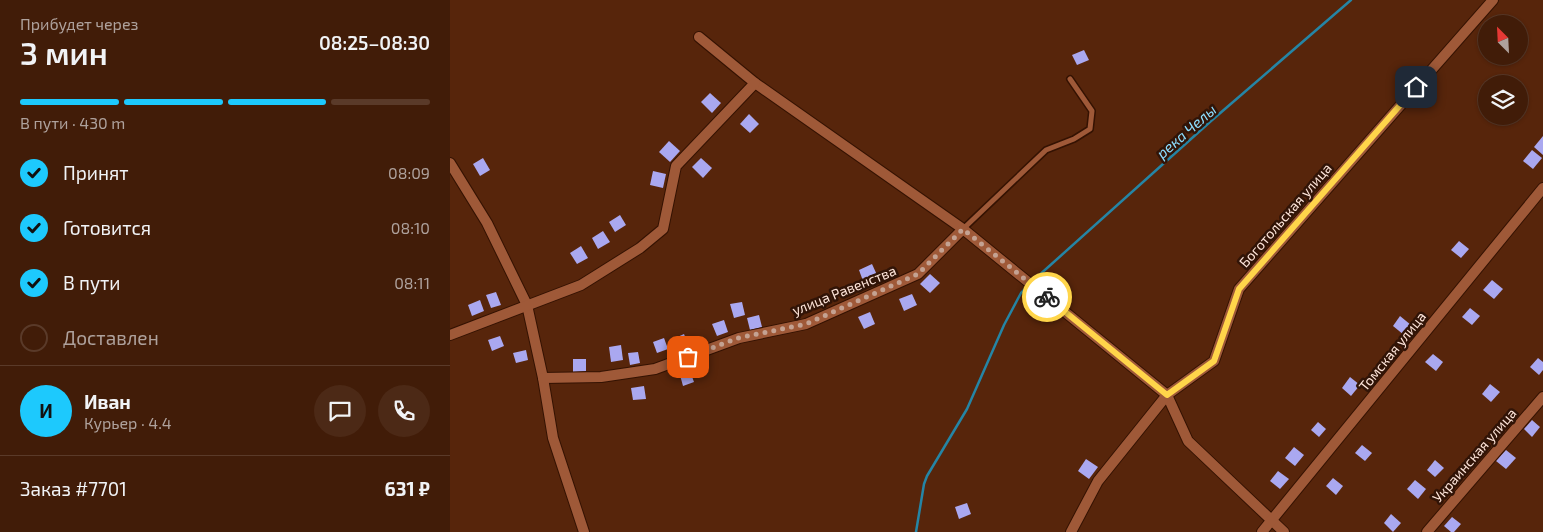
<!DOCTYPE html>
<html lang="ru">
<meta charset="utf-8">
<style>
:root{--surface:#411c08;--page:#4c2916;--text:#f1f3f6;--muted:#aea19c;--line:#5a3a29;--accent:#1dc9fd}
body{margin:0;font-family:"Exo 2",sans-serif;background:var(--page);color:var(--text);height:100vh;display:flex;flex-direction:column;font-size:19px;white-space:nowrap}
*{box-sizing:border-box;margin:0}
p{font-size:16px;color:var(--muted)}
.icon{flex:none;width:28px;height:28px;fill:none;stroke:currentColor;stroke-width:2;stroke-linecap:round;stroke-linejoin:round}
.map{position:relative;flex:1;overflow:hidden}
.drawer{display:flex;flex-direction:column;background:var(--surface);width:450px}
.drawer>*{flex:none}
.needle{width:32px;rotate:336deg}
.controls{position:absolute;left:1028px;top:15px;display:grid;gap:10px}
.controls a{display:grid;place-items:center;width:50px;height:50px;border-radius:50%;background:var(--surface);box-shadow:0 1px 4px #0004,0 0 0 1px var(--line);font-size:25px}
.pin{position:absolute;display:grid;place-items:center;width:42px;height:42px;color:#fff;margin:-21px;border-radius:10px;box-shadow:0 2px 8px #0006}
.courier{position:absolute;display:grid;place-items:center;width:50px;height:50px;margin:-25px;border:4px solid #ffd54a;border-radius:50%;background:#fff;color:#222;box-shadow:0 1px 6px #0007}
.overview em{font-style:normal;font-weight:600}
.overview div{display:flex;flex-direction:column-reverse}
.overview{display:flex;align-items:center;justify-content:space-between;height:85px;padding:0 20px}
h1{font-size:32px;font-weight:600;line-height:38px}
.bar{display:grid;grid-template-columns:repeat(4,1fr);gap:8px 5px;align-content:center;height:60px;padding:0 20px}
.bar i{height:6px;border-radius:4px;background:var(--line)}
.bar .selected{background:var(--accent)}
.bar p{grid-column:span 4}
.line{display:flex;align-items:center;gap:12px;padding:0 20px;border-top:1px solid var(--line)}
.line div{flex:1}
.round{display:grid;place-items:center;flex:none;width:52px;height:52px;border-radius:26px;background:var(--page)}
ol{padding:0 20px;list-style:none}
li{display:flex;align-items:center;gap:15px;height:55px}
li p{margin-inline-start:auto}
li .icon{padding:5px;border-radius:50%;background:var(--accent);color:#111;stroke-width:4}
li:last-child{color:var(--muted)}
li i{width:28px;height:28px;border:2px solid var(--line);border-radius:50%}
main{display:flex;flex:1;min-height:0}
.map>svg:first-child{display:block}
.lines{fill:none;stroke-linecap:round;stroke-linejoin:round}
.stream{stroke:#2585a5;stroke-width:2.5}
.building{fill:#aaa8f0}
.lane-casing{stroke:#341202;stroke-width:8}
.street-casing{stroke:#341202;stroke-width:12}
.lane{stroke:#9f5938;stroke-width:5}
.street{stroke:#9f5938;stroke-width:10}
.done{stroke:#c4a292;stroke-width:5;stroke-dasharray:0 9}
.route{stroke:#ffd54a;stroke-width:6}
.labels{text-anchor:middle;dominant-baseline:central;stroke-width:5;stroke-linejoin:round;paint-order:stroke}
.street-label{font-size:14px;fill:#fee5da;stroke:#311407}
.water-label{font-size:15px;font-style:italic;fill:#8ddeff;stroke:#311407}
</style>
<main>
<section class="drawer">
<div class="overview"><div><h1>3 мин</h1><p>Прибудет через</p></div><em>08:25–08:30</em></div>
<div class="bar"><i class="selected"></i><i class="selected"></i><i class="selected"></i><i></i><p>В пути · 430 m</p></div>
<ol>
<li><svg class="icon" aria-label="check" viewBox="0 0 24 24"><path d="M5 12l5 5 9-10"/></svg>Принят<p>08:09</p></li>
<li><svg class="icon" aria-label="check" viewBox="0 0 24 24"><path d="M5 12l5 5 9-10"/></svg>Готовится<p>08:10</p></li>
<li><svg class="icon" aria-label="check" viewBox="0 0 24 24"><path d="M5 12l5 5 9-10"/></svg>В пути<p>08:11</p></li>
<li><i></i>Доставлен</li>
</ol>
<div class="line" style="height:90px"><b class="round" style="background:var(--accent);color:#111">И</b><div><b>Иван</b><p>Курьер · 4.4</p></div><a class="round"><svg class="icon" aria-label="chat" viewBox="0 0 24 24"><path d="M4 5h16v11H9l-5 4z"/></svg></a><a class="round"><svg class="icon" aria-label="phone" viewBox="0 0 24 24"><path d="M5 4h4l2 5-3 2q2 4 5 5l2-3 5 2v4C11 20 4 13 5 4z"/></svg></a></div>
<div class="line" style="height:65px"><div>Заказ #7701</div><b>631 ₽</b></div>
</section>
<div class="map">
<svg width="1093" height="532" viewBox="0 0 1093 532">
<rect width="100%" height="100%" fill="#57250b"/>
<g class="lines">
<!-- stream -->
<g class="stream">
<polyline points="586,278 761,121 901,0"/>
<polyline points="466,532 474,484 477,476 517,409 554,325 571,293 575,289"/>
</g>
</g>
<!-- building -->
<g class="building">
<polygon points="634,50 639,60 627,65 622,55"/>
<polygon points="260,93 271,103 262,113 251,102"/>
<polygon points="299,114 309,124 300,133 290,124"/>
<polygon points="1093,136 1093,155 1084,147"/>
<polygon points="219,141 230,151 220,162 209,152"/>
<polygon points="1082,150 1092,158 1083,169 1073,161"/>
<polygon points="33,158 40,170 30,176 23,164"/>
<polygon points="251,158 262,168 253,178 242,167"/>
<polygon points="203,171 216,174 213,188 200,185"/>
<polygon points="170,215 176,225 165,232 159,222"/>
<polygon points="153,231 160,242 148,249 142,238"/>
<polygon points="1009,241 1019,249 1011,258 1001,250"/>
<polygon points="131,246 138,258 127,264 120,253"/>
<polygon points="422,264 427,275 413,281 409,270"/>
<polygon points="480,274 490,283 480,293 470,284"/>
<polygon points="1042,280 1053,289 1044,299 1033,290"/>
<polygon points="46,292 51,305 41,308 36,295"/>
<polygon points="462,294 467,305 454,311 449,299"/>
<polygon points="30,300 34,311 22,316 18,305"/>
<polygon points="292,302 295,315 284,318 280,304"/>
<polygon points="1020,308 1030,316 1022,325 1012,317"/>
<polygon points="420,312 425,324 414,329 408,317"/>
<polygon points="309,315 312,327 300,330 297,318"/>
<polygon points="950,316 961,325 954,335 943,326"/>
<polygon points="274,320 278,332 267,336 262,324"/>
<polygon points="234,334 238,345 226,349 223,339"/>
<polygon points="50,336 54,346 42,351 38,340"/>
<polygon points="214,338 218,349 207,353 203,342"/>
<polygon points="171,345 173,360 161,362 159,347"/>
<polygon points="76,350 78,360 66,363 63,353"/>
<polygon points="188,352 190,363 180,365 178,353"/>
<polygon points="983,354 993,362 986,371 975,362"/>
<polygon points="1088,358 1093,362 1093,370 1089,375 1080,367"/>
<polygon points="123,359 136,359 136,371 123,372"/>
<polygon points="240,371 244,382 233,386 230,375"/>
<polygon points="900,377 910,385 901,396 892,388"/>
<polygon points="1040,384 1050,392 1041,402 1032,394"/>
<polygon points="194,386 196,399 183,400 181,388"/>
<polygon points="1082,420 1090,427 1082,437 1074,429"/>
<polygon points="868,422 876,429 869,437 861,430"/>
<polygon points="912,445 922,453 915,461 905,453"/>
<polygon points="844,447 854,455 845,466 835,458"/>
<polygon points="1056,450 1066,458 1056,469 1046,461"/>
<polygon points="636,459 648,467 639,479 628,471"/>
<polygon points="985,460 994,468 985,477 977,470"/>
<polygon points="828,471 839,479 830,489 820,481"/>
<polygon points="883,478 893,486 886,495 876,486"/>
<polygon points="965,480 976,489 968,499 957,489"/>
<polygon points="517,503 521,514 509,519 505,507"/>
<polygon points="941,514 951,523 943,532 934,523"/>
<polygon points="1002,517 1011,524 1004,532 1001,532 994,526"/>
</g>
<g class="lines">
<!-- lane casing -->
<g class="lane-casing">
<polyline id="lane" points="513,229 596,150 624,139 640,129 642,111 620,79"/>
</g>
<!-- street casing -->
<g class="street-casing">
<g id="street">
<polyline points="249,37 305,83 513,229 717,395 738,441 834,532"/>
<polyline points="0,163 37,223 77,305 93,378 103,438 134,532"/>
<polyline points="0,335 131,285 190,248 213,229 226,166 305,83"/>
<polyline points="93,378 151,377 205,369 289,338 356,324 468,274 513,229"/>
<polyline points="621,532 648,481 717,395 764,361 789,289 1043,0"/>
<polyline points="812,532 1093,188"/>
<polyline points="977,532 1093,397"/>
</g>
</g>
<!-- lane -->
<use href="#lane" class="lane"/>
<!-- street -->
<use href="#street" class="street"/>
</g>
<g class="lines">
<!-- done -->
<polyline class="done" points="238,357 288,338 356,324 468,274 513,229 597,297"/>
<!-- route -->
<polyline class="route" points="597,297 717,395 764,361 789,289 966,87"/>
</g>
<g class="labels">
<!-- street labels -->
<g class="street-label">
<text transform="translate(835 215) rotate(-49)">Боготольская улица</text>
<text transform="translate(394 290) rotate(-22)">улица Равенства</text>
<text transform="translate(942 351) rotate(-51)">Томская улица</text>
<text transform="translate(1024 455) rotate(-49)">Украинская улица</text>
</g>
<!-- water labels -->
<g class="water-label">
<text transform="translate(736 131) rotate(-41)">река Челы</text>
</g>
</g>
</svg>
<div class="controls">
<a><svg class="needle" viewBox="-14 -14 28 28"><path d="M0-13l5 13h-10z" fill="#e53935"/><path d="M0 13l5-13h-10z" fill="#aea19c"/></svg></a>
<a><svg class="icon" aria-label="layers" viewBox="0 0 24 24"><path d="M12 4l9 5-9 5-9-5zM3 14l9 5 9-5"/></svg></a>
</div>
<div class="pin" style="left:238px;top:357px;background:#ea580c"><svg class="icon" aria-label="bag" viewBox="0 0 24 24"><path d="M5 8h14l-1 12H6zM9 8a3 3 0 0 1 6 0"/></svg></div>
<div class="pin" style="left:966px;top:87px;background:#1f2937"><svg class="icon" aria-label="home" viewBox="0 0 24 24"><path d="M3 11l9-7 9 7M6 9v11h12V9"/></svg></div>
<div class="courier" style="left:597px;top:297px"><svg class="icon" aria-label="bike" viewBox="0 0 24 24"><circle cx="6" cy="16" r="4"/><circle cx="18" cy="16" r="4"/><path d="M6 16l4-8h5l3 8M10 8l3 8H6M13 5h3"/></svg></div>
</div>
</main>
